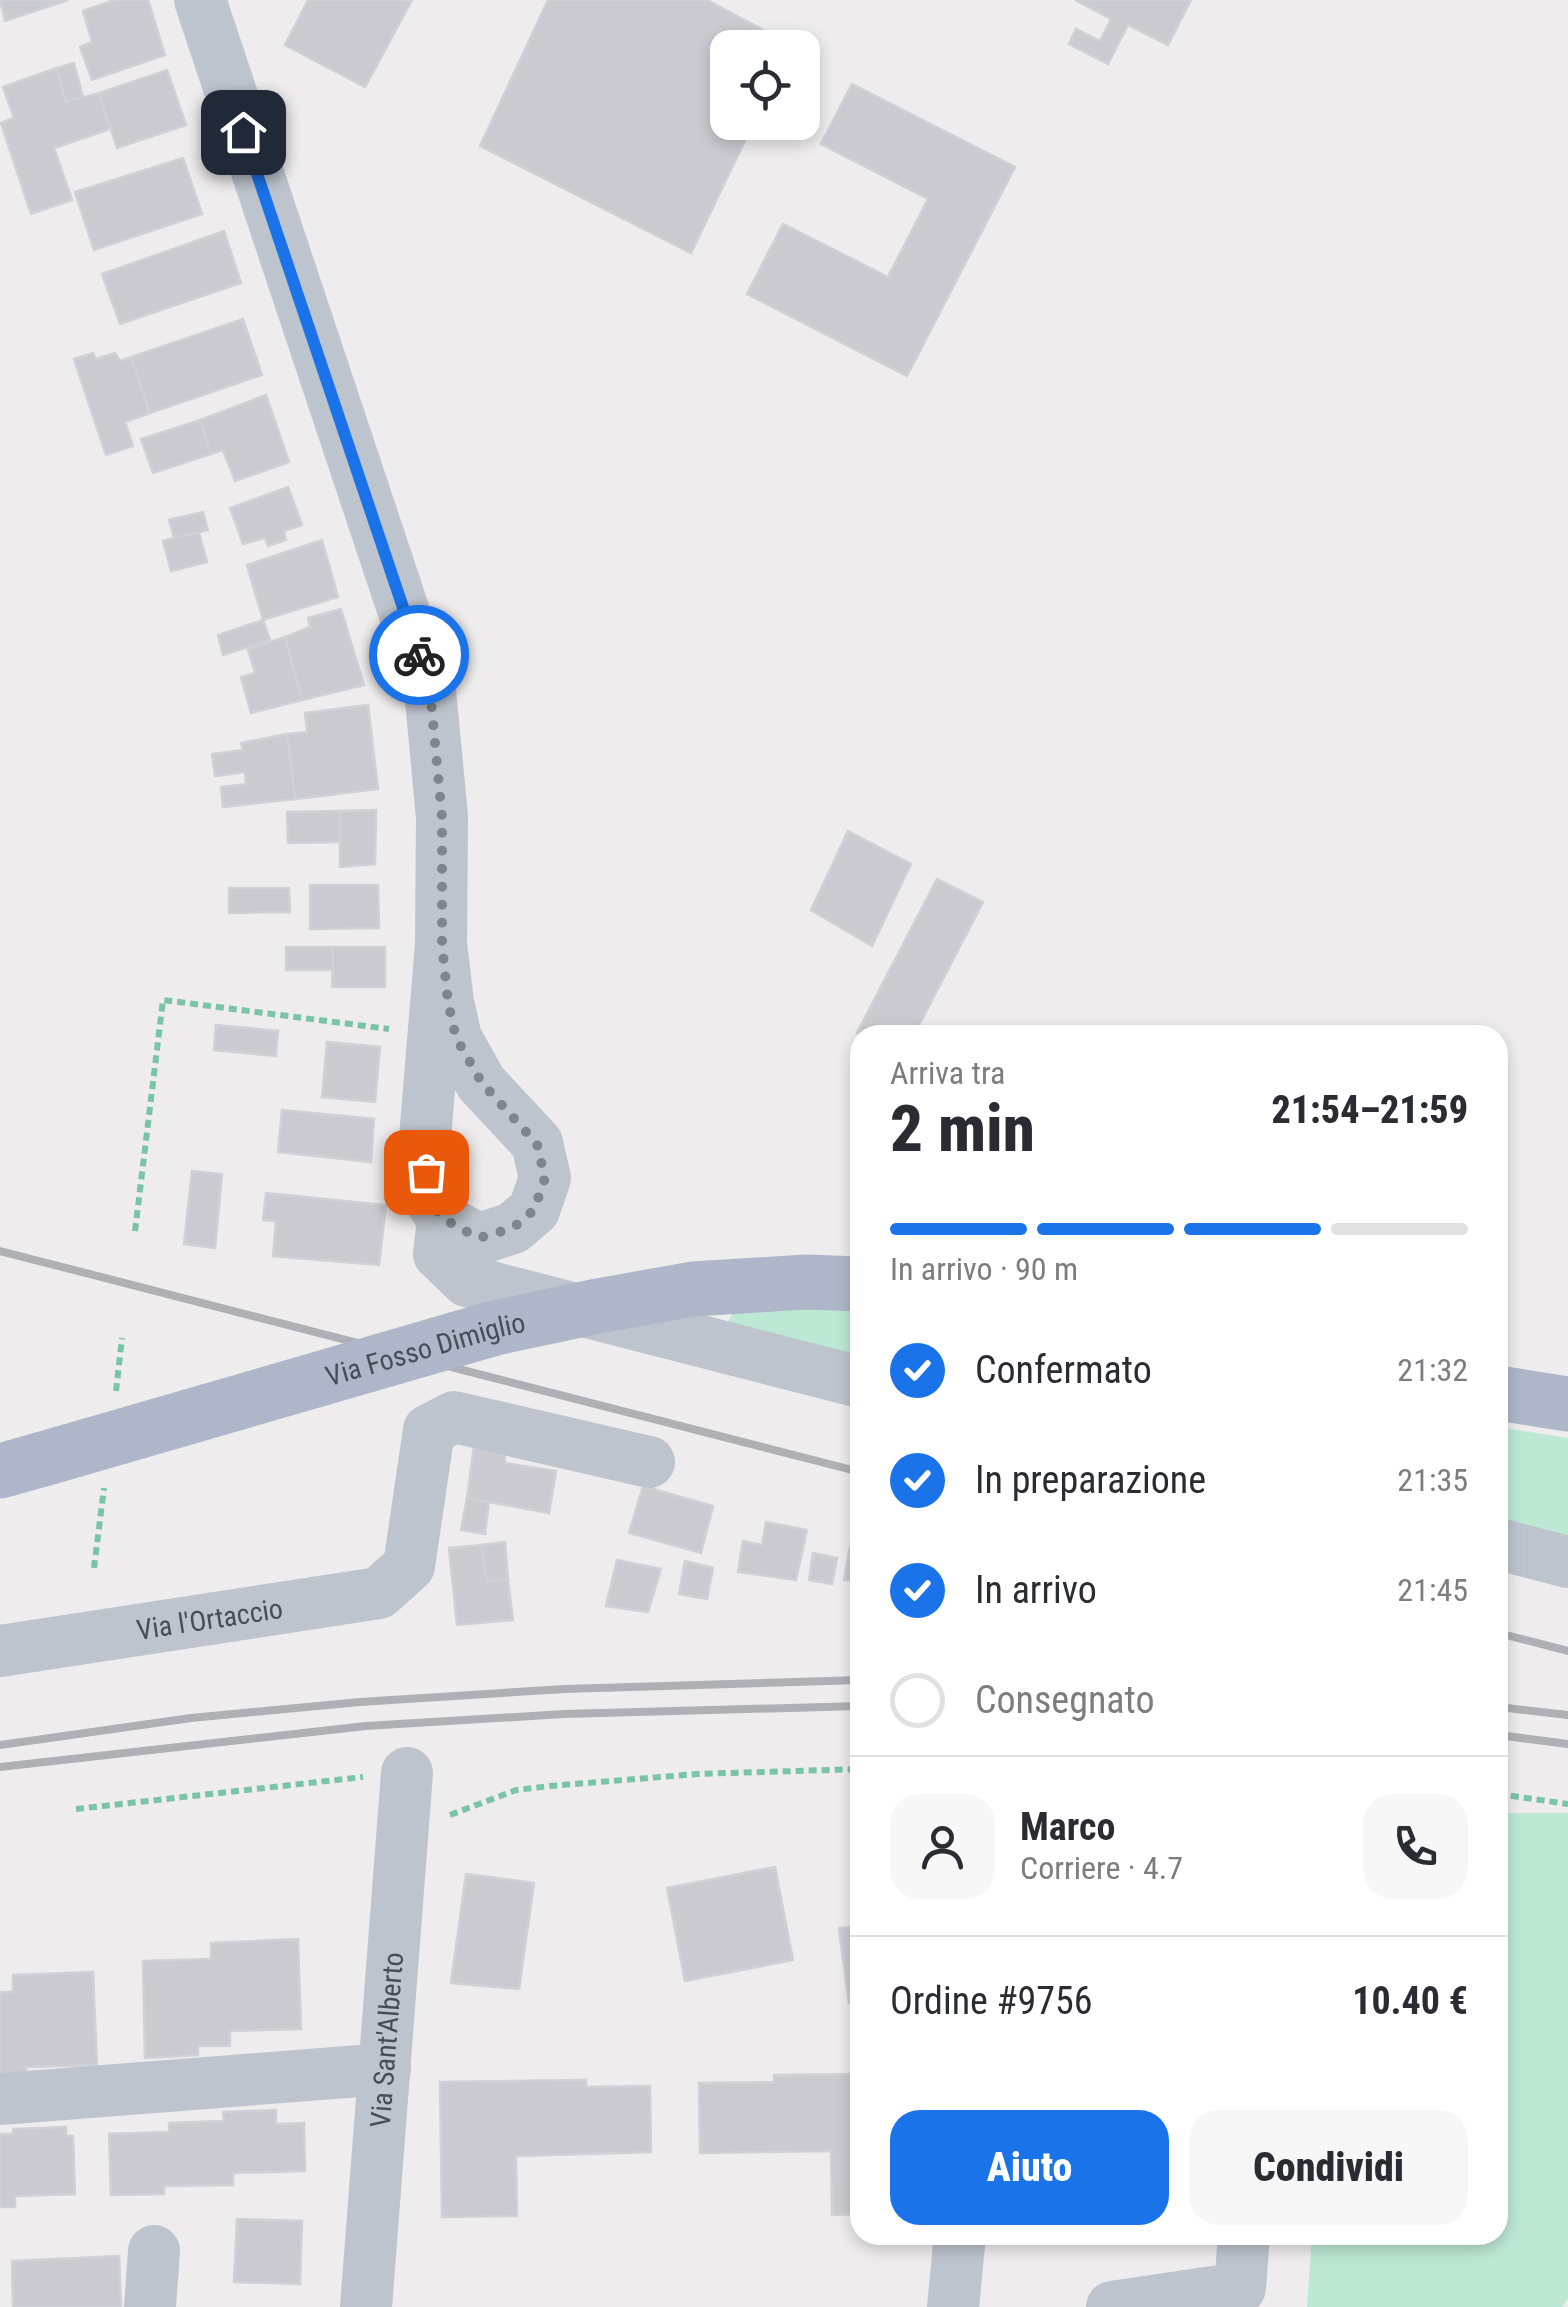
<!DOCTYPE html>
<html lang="it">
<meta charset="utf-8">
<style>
:root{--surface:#fff;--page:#f7f7f7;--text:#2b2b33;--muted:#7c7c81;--line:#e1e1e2;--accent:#1a73e8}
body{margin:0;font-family:"Roboto Condensed",sans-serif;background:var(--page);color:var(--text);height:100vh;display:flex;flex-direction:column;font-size:38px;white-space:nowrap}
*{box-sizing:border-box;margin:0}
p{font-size:32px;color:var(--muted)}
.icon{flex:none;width:55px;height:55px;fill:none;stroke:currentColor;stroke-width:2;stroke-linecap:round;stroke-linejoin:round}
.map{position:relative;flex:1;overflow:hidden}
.sheet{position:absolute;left:850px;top:1025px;width:658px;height:1220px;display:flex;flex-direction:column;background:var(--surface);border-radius:30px;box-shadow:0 5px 15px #0003}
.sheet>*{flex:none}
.fabs{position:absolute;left:710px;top:30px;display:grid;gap:20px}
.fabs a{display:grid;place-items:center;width:110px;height:110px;border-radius:20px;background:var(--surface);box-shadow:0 5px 15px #0003;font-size:50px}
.pin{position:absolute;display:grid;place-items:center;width:85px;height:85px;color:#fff;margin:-42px;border-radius:20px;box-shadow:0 5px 15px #0006}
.courier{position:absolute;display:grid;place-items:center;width:100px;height:100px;margin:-50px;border:8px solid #1a73e8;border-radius:50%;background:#fff;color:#222;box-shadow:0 2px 12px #0007}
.headline em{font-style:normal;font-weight:800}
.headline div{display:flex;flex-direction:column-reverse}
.headline{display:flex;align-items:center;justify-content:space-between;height:170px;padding:0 40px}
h1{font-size:65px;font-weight:800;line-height:75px}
.bar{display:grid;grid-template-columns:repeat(4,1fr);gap:15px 10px;align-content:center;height:120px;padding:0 40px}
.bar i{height:12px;border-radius:8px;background:var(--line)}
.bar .on{background:var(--accent)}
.bar p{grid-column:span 4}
.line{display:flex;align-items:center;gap:25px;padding:0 40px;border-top:2px solid var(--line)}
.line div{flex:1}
.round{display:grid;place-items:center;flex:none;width:105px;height:105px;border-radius:30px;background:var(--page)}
ol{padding:0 40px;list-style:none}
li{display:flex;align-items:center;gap:30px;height:110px}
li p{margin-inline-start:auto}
li .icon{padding:10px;border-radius:50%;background:var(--accent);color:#fff;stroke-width:4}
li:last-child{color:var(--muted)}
li i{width:55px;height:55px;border:5px solid var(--line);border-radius:50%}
.action{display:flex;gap:20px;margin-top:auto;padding:20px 40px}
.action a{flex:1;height:115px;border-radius:30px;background:var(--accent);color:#fff;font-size:40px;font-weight:800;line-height:115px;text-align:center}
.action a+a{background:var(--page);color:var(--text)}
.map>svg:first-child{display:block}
.green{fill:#bde9d4}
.building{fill:#cacad0;stroke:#d0d1d7;stroke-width:2.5}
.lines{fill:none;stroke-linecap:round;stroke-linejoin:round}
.path{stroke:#79c3a9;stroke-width:6;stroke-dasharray:8 5;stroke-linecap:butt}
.minor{stroke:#bec4cd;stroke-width:52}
.major{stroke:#aeb7c9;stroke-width:55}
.rail{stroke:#afb0b6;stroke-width:8}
.major-bridge{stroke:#aeb7c9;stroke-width:55}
.done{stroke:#81858b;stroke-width:10;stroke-dasharray:0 18}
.route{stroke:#1a73e8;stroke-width:12}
.labels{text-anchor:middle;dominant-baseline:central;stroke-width:8;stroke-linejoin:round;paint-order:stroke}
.street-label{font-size:28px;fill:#464d57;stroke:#fff}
</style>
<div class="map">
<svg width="1568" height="2307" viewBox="0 0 1568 2307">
<rect width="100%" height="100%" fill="#eeecec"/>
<!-- green -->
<g class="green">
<polygon points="848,1307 860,1308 860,1366 721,1332 734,1312"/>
<polygon points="1498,1427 1568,1438 1568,1539 1498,1522"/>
<polygon points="1498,1813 1568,1813 1568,2299 1562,2307 1307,2307 1312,2235 1498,2235"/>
</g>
<!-- building -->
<g class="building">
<polygon points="0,0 68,0 5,21"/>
<polygon points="114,0 148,0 165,55 92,80 80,47 92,42 83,11"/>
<polygon points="308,0 412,0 365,87 285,45"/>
<polygon points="548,0 707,0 791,45 790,48 728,48 728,122 754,122 691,253 480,146"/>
<polygon points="1075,0 1191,0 1168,45 1128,25 1108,64 1069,44 1076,29 1100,41 1111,19"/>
<polygon points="74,63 83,97 66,102 56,68"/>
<polygon points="56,68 66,102 99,93 110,129 54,148 72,200 31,214 1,123 14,118 3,87"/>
<polygon points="167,70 186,125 117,148 99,93"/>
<polygon points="852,84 1015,167 907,376 747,294 783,224 888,277 928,199 821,144"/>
<polygon points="183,158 202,214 94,250 75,192"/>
<polygon points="224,231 241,283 120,324 102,274"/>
<polygon points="243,319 262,375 150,413 131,357"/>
<polygon points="93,353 96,359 115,353 120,361 131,357 150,413 125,422 133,446 106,455 74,359"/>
<polygon points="266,395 289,462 235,481 223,450 211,454 200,420"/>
<polygon points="200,420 211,454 153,473 141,439"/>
<polygon points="288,487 302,525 284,531 286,540 268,546 265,538 243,544 230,508"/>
<polygon points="203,512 208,530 174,538 169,520"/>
<polygon points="199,532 207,562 171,571 163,541"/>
<polygon points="322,540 338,597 263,620 247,565"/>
<polygon points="341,609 364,685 302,700 285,637 310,627 308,618"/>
<polygon points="263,620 270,640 223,655 218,635"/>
<polygon points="285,637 302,700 251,713 241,677 255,673 248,649"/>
<polygon points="368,705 378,789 295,799 287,734 307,732 305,713"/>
<polygon points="287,734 295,799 223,807 221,787 246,784 245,772 215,776 212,754 243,750 241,743"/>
<polygon points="376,810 375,864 340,867 340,811"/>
<polygon points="340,811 340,842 288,843 287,812"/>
<polygon points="848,831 911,864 872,946 811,910"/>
<polygon points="937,879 983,902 914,1035 860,1035 857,1033"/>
<polygon points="310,885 378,885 379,928 310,929"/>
<polygon points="229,888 289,888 290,912 229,913"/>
<rect x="286" y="947" width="47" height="23"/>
<polygon points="333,947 385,947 385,987 332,987"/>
<polygon points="216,1025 278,1031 276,1056 214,1050"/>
<polygon points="327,1042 380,1047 375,1102 322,1097"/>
<polygon points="282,1110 374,1119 371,1162 278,1152"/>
<polygon points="192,1171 222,1174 215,1248 184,1244"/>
<polygon points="266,1193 386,1205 379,1265 273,1256 276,1221 263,1220"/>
<polygon points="474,1446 505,1451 505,1463 556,1471 549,1513 467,1498"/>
<polygon points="643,1486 713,1506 701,1553 629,1533"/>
<polygon points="467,1498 489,1502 485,1534 461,1530"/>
<polygon points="855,1520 860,1520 860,1582 844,1580"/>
<polygon points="766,1522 807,1530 796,1580 738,1572 743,1541 762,1545"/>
<polygon points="505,1542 508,1579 487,1581 481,1545"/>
<polygon points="481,1545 487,1581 508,1579 513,1620 457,1625 449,1548"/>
<polygon points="813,1553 837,1558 832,1584 809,1580"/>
<polygon points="617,1560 661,1569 648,1612 606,1606"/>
<polygon points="685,1561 713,1568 707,1599 679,1594"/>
<polygon points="775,1867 793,1960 685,1981 667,1888"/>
<polygon points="466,1874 534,1883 519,1989 451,1983"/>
<polygon points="860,1926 860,2001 849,2003 839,1928"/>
<polygon points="298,1939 301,2029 230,2031 230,2046 198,2046 198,2055 145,2058 143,1961 211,1959 211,1943"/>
<polygon points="93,1972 97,2065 26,2067 27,2081 0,2082 0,1992 13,1992 13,1975"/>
<polygon points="860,2074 860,2214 832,2215 831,2151 700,2153 699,2083 774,2082 774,2075"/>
<polygon points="586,2080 586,2087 650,2086 651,2152 516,2156 517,2216 442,2217 440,2082"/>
<polygon points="276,2110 276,2124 304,2123 305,2171 233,2173 233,2185 164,2186 164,2194 111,2195 109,2134 169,2132 169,2123 224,2121 223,2112"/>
<polygon points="66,2127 66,2136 73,2136 75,2194 15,2196 15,2207 0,2207 0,2134 13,2134 13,2129"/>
<polygon points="237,2219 302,2221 300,2284 234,2282"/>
<polygon points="119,2256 121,2307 13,2307 12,2261"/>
</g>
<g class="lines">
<!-- path -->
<g class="path">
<polyline points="135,1231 163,1000 389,1029"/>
<polyline points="116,1391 122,1338"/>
<polyline points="94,1568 104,1488"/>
<polyline points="1498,1794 1568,1804"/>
<polyline points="76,1809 363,1777"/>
<polyline points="450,1815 516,1790 550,1786 697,1774 860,1769"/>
</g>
<!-- minor -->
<g class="minor">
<polyline points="200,0 430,690 442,817 441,944 424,1150 427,1194 443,1220 479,1239 513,1228 534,1210 545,1178 537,1143 481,1083 456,1038 448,1002 441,944"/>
<polyline points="443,1220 439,1254 467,1281 860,1382"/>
<polyline points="1498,1544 1568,1562"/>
<path id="s1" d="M0,1651L379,1593L409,1566L429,1430L454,1417L649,1462"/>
<polyline points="0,2099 385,2069"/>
<polyline points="150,2307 154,2251"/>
<path id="s2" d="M366,2307L407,1773"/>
<polyline points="953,2307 960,2235"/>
<polyline points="1112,2307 1240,2288 1244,2235"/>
</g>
<!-- major -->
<g class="major">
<polyline points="1498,1393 1568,1404"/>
<polyline points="0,1471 43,1459"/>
</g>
<!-- rail -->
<g class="rail">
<polyline points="0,1251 860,1472"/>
<polyline points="1498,1633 1568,1651"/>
<polyline points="1498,1707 1568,1715"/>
<polyline points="1498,1735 1568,1744"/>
<polyline points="0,1745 191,1718 360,1702 565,1689 860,1680"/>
<polyline points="0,1767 366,1726 564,1714 860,1706"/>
</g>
<!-- major-bridge -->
<path class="major-bridge" id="s3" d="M43,1459L495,1328L598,1306L693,1289L806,1282L860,1284"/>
</g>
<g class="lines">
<!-- done -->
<path class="done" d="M419,655L430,690L442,817V944L448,1002L456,1038L482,1083L537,1144L545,1178L534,1210L513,1228L479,1238C444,1220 428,1215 426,1172"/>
<!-- route -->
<polyline class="route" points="243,132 419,655"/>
</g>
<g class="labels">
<!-- street labels -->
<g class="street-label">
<text stroke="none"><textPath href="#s3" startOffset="398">Via Fosso Dimiglio</textPath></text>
<text stroke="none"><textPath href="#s1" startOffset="212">Via l'Ortaccio</textPath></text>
<text stroke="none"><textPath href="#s2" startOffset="268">Via Sant'Alberto</textPath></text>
</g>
</g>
</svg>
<div class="fabs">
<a><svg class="icon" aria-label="locate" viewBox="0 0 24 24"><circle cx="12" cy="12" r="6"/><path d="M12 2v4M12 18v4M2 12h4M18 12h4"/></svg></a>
</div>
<div class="pin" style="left:426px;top:1172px;background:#ea580c"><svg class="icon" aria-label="bag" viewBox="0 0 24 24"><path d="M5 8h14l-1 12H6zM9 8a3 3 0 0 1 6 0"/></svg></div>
<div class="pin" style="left:243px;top:132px;background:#1f2937"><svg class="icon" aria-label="home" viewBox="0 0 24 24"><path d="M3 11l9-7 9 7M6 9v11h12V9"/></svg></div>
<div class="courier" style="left:419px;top:655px"><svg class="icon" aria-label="bike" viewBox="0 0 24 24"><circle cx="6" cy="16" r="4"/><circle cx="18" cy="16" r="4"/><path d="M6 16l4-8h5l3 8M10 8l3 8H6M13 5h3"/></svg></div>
<section class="sheet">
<div class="headline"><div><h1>2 min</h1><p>Arriva tra</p></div><em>21:54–21:59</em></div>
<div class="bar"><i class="on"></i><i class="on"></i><i class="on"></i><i></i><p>In arrivo · 90 m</p></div>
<ol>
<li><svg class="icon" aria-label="check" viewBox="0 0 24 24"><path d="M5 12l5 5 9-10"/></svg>Confermato<p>21:32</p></li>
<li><svg class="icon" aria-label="check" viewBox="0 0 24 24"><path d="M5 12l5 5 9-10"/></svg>In preparazione<p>21:35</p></li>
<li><svg class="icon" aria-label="check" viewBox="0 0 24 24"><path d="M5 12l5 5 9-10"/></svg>In arrivo<p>21:45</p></li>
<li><i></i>Consegnato</li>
</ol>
<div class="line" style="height:180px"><a class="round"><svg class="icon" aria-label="person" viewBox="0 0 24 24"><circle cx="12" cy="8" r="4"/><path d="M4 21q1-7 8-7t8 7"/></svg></a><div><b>Marco</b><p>Corriere · 4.7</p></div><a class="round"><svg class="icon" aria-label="phone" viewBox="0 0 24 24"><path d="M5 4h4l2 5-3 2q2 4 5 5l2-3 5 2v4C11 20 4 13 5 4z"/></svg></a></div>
<div class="line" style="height:130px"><div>Ordine #9756</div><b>10.40 €</b></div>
<div class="action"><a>Aiuto</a><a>Condividi</a></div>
</section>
</div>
